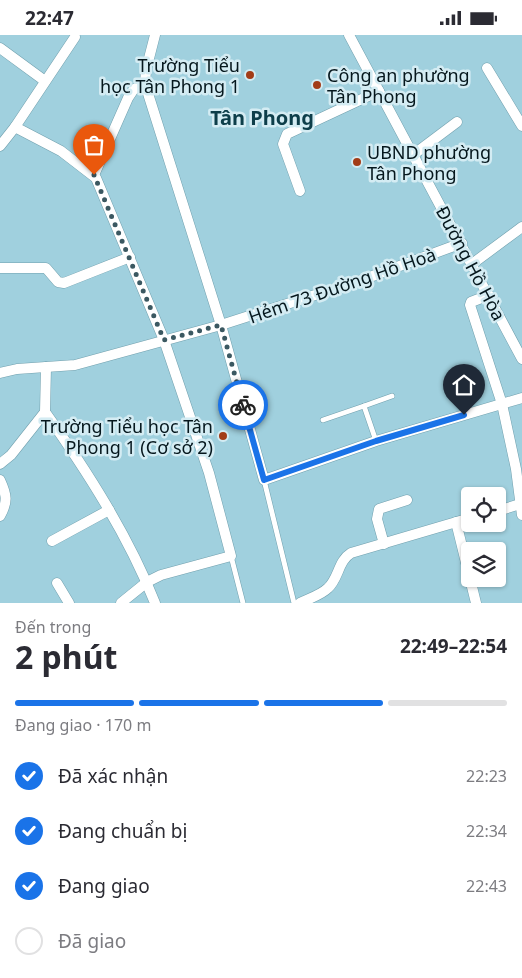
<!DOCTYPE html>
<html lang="vi">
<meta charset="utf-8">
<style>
:root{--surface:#fff;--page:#f2f2f3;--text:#2b2b33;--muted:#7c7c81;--line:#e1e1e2;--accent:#1a73e8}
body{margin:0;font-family:"Noto Sans",sans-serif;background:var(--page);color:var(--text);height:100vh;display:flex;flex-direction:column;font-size:19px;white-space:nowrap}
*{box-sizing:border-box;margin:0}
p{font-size:16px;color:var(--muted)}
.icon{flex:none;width:28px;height:28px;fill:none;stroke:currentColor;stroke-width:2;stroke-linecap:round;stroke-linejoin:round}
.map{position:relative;height:568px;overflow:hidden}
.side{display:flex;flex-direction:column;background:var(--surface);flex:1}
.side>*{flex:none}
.tools{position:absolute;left:461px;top:452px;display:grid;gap:10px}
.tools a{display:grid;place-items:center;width:45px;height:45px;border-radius:5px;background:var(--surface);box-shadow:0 1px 4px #0004;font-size:25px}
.pin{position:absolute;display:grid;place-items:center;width:42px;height:42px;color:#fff;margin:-51px -21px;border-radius:50% 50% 50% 0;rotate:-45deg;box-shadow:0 0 5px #0007}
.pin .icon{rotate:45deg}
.courier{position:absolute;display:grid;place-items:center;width:50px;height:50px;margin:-25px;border:4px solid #1a73e8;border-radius:50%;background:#fff;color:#222;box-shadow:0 1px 6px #0007}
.overview em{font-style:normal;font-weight:700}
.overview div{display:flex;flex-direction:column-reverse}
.overview{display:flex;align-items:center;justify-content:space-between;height:85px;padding:0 15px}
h1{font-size:32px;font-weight:700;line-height:38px}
.bar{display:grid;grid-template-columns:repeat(4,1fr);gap:8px 5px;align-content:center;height:60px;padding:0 15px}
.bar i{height:6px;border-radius:4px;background:var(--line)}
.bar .current{background:var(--accent)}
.bar p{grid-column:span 4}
ol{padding:0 15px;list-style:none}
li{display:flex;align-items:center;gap:15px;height:55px}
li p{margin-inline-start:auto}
li .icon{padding:5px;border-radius:50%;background:var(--accent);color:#fff;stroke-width:4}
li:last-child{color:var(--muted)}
li i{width:28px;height:28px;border:2px solid var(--line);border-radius:50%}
.status{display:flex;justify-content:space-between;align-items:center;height:35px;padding:0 25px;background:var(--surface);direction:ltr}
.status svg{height:14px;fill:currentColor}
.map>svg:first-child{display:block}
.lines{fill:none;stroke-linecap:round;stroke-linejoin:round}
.service-casing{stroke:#71a0ae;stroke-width:6}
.minor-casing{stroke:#71a0ae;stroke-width:11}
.service{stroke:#fff;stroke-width:5}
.minor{stroke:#fff;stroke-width:10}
.done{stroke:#3b5861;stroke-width:5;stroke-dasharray:0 9}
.route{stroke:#1a73e8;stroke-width:6}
.poi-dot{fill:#a23c17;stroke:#d4ecf3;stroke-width:2}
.labels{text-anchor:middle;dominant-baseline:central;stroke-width:5;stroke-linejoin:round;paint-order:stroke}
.poi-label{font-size:18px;fill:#05171d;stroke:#d4ecf3;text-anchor:end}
.street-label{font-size:18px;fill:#05171d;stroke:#d4ecf3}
.quarter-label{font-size:20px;font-weight:bold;fill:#0d3e4a;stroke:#d4ecf3}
</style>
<div class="status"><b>22:47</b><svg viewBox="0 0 49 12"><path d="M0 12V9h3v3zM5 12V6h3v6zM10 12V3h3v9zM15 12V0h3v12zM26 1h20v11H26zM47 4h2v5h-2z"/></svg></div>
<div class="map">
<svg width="522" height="568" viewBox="0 0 522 568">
<rect width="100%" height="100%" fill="#a0d0de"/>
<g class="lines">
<!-- service casing -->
<g class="service-casing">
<g id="service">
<polyline points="323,385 364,371"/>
<polyline points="376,406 364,371 392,361"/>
<polyline points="264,445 294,568"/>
<polyline points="231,521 243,568"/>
</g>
</g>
<!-- minor casing -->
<g class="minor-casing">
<g id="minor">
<polyline points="349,0 522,324"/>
<polyline points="0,13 45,46"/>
<polyline points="487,33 522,91"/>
<polyline points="145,49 221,290 264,445 376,406 522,363"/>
<polyline points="15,92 61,116 96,143 164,305 209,438 231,521 161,540 147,547 121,568"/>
<polyline points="0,111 15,92 75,2"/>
<polyline points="413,120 457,87"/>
<polyline points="94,140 128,63 134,54 145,49 146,35 155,0"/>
<polyline points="300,156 283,109 287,99 379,56"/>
<polyline points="472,229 522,192"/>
<polyline points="0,233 46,233 58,247 64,248 130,222"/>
<polyline points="489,260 471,267 470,270 502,369 516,434 522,480"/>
<polyline points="0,338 17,334 75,330 221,290 359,246 462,208"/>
<path d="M45,377C87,436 128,500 155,568"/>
<polyline points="0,429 11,420 45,377 46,332"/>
<path d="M0,445C7,460 8,467 0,481"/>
<polyline points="498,476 520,469"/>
<polyline points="456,487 476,568"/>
<polyline points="52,506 109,475"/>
<polyline points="384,509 377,484 379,474 407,465"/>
<polyline points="57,548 69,568"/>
<path d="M300,568C308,564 321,560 328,553C339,543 338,526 351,518L470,483"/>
</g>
</g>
<!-- service -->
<use href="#service" class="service"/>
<!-- minor -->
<use href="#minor" class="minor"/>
</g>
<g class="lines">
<!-- done -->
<polyline class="done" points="94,140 164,305 221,290 243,370"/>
<!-- route -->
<polyline class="route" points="243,370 264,445 376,406 464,380"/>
</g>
<!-- markers -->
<g class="poi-dot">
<circle cx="250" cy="40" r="5"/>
<circle cx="317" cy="50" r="5"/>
<circle cx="357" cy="127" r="5"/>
<circle cx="223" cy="401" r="5"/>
</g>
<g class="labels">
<!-- poi labels -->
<g class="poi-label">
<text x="240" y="30">Trường Tiểu<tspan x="240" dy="21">học Tân Phong 1</tspan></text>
<text x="327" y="40" text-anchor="start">Công an phường<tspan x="327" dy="21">Tân Phong</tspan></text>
<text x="367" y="117" text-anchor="start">UBND phường<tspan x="367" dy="21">Tân Phong</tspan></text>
<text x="213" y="391">Trường Tiểu học Tân<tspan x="213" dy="21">Phong 1 (Cơ sở 2)</tspan></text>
</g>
<!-- street labels -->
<g class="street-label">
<text transform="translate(471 228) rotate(62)">Đường Hồ Hòa</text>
<text transform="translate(342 250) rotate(-19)">Hẻm 73 Đường Hồ Hoà</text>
</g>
<!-- quarter labels -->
<g class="quarter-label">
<text x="262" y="82">Tân Phong</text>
</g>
</g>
</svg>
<div class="tools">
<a><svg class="icon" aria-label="locate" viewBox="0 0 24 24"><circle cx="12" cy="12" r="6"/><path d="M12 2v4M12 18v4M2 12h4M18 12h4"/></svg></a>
<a><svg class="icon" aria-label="layers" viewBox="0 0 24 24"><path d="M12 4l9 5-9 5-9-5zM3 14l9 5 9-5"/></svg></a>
</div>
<div class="pin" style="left:94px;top:140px;background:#ea580c"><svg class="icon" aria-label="bag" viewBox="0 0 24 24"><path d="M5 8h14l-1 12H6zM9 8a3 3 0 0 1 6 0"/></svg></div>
<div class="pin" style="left:464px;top:380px;background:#1f2937"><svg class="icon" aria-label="home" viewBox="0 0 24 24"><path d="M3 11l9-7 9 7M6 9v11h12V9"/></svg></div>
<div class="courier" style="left:243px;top:370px"><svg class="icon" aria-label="bike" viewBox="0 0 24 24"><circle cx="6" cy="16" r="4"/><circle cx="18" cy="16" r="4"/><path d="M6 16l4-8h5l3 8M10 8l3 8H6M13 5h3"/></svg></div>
</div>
<section class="side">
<div class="overview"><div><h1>2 phút</h1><p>Đến trong</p></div><em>22:49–22:54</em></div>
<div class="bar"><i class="current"></i><i class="current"></i><i class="current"></i><i></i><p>Đang giao · 170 m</p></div>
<ol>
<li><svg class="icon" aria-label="check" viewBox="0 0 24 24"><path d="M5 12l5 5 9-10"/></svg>Đã xác nhận<p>22:23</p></li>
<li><svg class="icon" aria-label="check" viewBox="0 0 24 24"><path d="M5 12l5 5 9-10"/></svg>Đang chuẩn bị<p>22:34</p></li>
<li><svg class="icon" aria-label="check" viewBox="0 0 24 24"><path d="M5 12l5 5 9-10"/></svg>Đang giao<p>22:43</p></li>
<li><i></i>Đã giao</li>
</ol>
</section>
